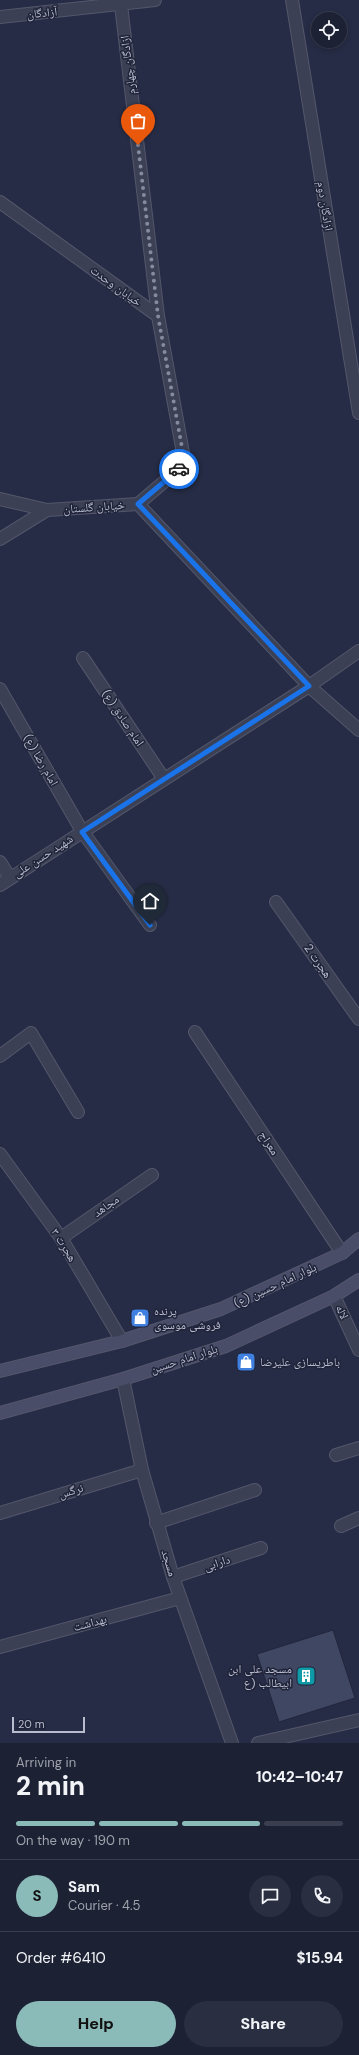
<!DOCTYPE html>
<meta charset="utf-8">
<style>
:root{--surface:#1c2134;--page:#292e40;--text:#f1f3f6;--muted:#a0a3ac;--line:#3a3e4f;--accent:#8bbbb9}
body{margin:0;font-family:"DM Sans","Noto Naskh Arabic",sans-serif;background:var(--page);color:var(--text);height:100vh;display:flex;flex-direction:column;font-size:15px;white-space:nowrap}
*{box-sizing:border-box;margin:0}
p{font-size:13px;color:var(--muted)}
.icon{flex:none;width:22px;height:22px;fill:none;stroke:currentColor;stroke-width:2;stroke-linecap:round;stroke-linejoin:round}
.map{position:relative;height:1743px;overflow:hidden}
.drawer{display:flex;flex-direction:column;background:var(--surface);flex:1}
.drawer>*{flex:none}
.controls{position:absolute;left:311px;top:12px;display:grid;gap:8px}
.controls a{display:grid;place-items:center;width:36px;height:36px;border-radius:50%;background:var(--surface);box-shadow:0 2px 6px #0003,0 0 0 1px var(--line);font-size:20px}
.scale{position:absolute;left:12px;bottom:10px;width:73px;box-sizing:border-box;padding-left:4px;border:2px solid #b9bcce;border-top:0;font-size:11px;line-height:14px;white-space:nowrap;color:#b9bcce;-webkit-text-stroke:3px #20243a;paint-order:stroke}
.pin{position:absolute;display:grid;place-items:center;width:34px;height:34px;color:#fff;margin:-41px -17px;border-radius:50% 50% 50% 0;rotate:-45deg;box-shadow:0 0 4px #0007}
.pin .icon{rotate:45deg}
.courier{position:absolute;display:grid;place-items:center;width:40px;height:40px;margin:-20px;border:3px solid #1a73e8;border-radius:50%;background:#fff;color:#222;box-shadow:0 1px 5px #0007}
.summary em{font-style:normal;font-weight:800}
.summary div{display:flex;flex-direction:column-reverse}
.summary{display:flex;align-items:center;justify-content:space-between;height:68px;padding:0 16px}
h1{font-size:26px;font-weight:800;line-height:30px}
.bar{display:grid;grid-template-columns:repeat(4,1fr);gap:6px 4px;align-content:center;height:48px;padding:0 16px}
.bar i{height:5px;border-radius:3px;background:var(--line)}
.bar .selected{background:var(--accent)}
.bar p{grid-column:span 4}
.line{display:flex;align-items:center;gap:10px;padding:0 16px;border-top:1px solid var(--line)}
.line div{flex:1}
.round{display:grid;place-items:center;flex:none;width:42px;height:42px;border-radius:21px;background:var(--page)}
.primary-button{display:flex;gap:8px;margin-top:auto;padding:8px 16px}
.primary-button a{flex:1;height:46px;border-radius:24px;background:var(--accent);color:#111;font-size:16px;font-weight:800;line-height:46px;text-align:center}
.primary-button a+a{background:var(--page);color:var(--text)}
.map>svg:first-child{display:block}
.building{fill:#404762;stroke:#22263c}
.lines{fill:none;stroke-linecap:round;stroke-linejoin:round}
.street-casing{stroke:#54576c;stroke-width:14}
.secondary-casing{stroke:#54576c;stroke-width:14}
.street{stroke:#3b4054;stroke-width:12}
.secondary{stroke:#494d67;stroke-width:12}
.done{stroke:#868a9e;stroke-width:4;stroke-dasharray:0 7.2}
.route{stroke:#1a73e8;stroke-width:5}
.labels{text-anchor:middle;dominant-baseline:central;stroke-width:3;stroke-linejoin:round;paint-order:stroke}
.street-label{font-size:12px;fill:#b9bcce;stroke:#20243a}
.poi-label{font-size:12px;fill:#b9bcce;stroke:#20243a;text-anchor:start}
</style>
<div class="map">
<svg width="359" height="1743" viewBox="0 0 359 1743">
<rect width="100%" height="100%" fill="#262c45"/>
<!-- building -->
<polygon class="building" points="333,1630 355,1698 279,1722 257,1654"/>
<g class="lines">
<!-- street casing -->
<g class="street-casing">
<g id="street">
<polyline points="292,0 359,413"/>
<polyline points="121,5 158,316"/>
<polyline points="0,17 155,0"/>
<polyline points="0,202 158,316 185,464 138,504"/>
<polyline points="0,499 47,510"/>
<polyline points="0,539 47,510 138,504 309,686 359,730"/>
<polyline points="83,658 164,779"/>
<polyline points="0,689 82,831 150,925"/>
<polyline points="0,862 10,878"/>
<polyline points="0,885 309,686 359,651"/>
<polyline points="276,902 359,1019"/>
<polyline points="195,1032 342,1253"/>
<polyline points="0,1056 31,1033 78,1112"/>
<polyline points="0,1154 61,1238 122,1341"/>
<polyline points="61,1238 152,1175"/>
<polyline points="334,1296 359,1350"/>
<polyline points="123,1379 142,1470 173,1577 232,1743"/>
<polyline points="336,1455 359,1448"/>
<polyline points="0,1513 142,1470"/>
<polyline points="156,1523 255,1490"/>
<polyline points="341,1526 359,1518"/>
<polyline points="173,1577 261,1548"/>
<polyline points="0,1647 180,1598"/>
<polyline points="258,1743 359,1720"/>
</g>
</g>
<!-- secondary casing -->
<g class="secondary-casing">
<g id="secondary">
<polyline points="0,1371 122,1341 221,1309 342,1253 359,1239"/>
<polyline points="0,1413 123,1379 226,1346 334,1296 359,1280"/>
</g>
</g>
<!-- street -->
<use href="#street" class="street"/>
<!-- secondary -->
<use href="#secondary" class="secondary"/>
</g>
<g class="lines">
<!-- done -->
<polyline class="done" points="138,145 158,316 185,464 179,469"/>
<!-- route -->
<polyline class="route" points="150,925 82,832 309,686 138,504 179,469"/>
</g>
<!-- icons -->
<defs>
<g id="shop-square" transform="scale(1)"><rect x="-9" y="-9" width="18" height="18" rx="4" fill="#3f7fe0" stroke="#20243a"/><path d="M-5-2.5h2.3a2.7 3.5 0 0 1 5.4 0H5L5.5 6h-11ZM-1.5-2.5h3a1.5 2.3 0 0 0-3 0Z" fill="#fff"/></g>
<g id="building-square" transform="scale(1)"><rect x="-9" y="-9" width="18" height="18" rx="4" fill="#0f9aa8" stroke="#20243a"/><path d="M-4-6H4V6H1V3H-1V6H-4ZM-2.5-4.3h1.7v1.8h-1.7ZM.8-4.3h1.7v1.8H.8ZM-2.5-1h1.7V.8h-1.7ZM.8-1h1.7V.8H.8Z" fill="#fff"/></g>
</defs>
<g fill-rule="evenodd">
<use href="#shop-square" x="140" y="1318"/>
<use href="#shop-square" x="246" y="1362"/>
<use href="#building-square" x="306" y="1676"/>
</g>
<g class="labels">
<!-- street labels -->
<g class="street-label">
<text transform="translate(42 13) rotate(-6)">آزادگان</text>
<text transform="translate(128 65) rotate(-97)">ازادگان چهارم</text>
<text transform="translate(325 206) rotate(81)">ازادگان دوم</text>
<text transform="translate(116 286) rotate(36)">خیابان وحدت</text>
<text transform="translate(94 507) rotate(-4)">خیابان گلستان</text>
<text transform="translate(123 718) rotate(56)">امام صادق (ع)</text>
<text transform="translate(41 760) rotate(60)">امام رضا (ع)</text>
<text transform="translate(43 856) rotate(-33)">شهید حسن علی</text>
<text transform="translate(318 961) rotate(55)">هجرت 2</text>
<text transform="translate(269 1143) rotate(56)">معراج</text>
<text transform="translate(106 1206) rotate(-35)">مجاهد</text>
<text transform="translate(64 1245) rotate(58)">هجرت ۳</text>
<text transform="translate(275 1285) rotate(-25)">بلوار امام حسین (ع)</text>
<text transform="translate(342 1312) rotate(65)">لاله</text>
<text transform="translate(184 1359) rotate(-18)">بلوار امام حسین</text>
<text transform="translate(71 1491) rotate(-17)">نرگس</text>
<text transform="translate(169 1563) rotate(73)">مسجد</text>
<text transform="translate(217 1563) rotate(-18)">دارابی</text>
<text transform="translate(90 1623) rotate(-15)">بهداشت</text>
</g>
<!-- poi labels -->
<g class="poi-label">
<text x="154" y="1311">پرنده<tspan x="154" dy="14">فروشی موسوی</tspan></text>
<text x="260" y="1362">باطریسازی علیرضا</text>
<text x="292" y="1669" text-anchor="end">مسجد علی ابن<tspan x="292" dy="14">ابیطالب (ع</tspan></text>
</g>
</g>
</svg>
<div class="controls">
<a><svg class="icon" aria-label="locate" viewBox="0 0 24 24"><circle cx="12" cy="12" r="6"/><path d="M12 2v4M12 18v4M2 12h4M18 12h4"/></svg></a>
</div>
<div class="scale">20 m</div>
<div class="pin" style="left:138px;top:145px;background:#ea580c"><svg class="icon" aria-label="bag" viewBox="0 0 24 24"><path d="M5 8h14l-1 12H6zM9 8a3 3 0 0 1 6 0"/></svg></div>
<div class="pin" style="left:150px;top:925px;background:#1f2937"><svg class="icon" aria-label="home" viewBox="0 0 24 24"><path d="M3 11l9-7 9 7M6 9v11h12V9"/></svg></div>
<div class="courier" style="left:179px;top:469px"><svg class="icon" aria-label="car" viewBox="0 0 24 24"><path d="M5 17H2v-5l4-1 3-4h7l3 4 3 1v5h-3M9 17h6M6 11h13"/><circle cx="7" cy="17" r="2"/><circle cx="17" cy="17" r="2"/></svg></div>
</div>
<section class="drawer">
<div class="summary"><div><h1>2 min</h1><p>Arriving in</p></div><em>10:42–10:47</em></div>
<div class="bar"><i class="selected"></i><i class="selected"></i><i class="selected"></i><i></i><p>On the way · 190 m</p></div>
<div class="line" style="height:72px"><b class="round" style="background:var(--accent);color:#111">S</b><div><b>Sam</b><p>Courier · 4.5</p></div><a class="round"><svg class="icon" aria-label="chat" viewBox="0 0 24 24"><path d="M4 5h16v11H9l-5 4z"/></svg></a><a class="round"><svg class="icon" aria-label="phone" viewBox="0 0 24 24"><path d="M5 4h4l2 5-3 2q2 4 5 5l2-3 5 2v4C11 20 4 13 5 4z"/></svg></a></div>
<div class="line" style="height:52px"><div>Order #6410</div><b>$15.94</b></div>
<div class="primary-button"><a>Help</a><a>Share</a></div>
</section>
